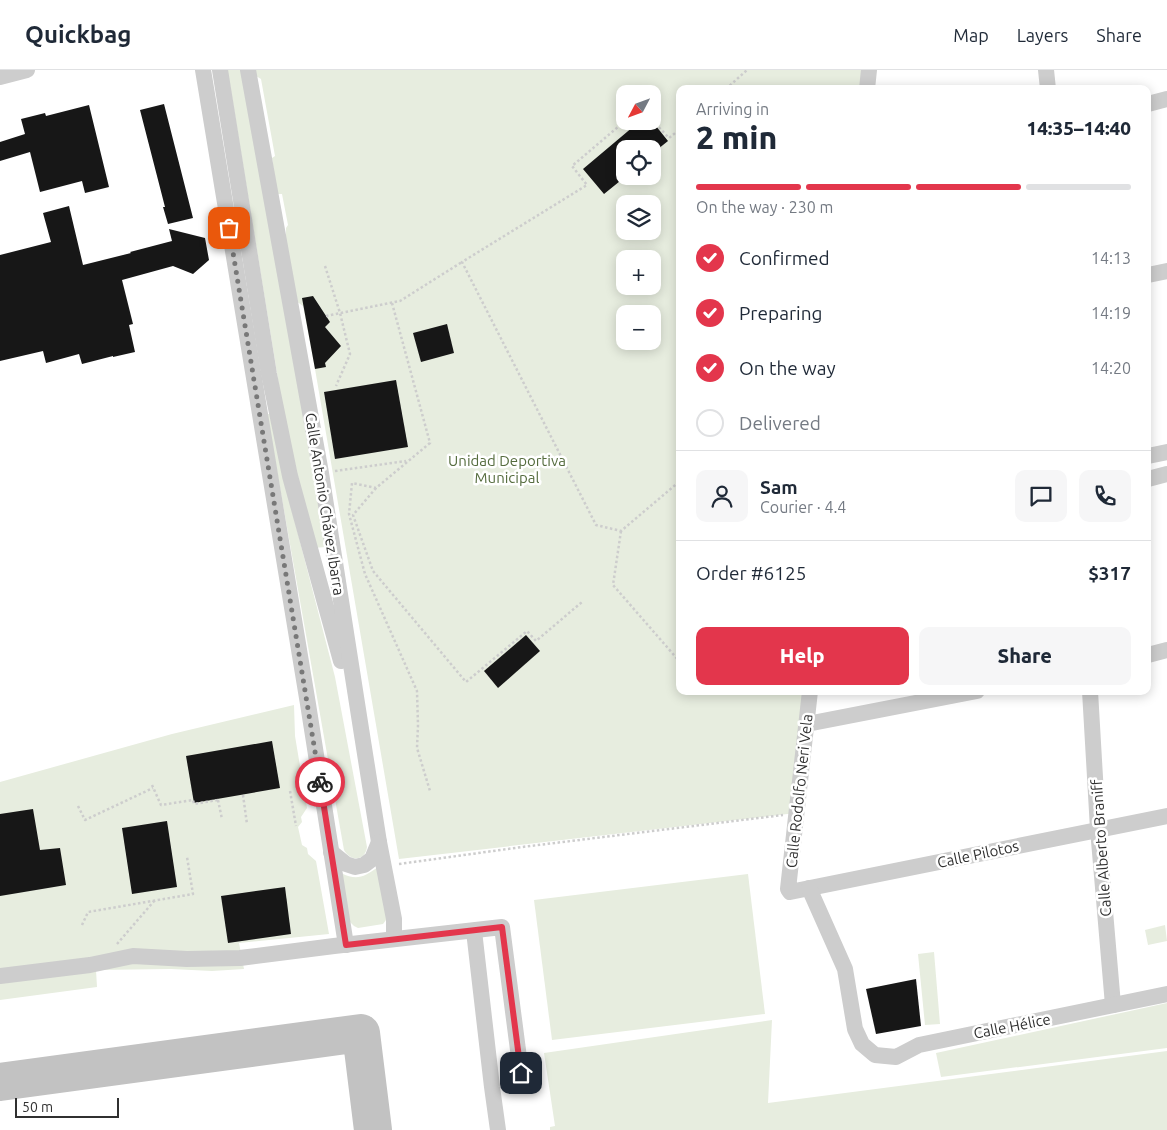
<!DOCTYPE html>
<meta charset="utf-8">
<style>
:root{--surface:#fff;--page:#f6f6f7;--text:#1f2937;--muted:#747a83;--line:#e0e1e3;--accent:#e3364c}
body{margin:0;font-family:Ubuntu,sans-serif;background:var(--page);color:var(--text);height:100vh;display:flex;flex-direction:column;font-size:19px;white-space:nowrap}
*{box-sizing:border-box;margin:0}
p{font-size:16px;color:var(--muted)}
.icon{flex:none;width:28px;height:28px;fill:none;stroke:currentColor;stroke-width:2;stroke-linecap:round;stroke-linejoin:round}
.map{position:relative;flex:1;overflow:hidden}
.side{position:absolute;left:676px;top:15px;width:475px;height:610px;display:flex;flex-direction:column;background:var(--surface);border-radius:10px;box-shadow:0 2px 12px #0003}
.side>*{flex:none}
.needle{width:32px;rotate:229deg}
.buttons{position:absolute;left:616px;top:15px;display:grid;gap:10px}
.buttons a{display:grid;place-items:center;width:45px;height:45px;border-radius:10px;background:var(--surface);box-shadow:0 2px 12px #0003;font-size:25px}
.scale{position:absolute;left:15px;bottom:12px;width:104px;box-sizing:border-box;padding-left:5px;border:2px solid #303030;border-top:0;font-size:14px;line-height:18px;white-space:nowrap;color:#303030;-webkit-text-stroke:4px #fff;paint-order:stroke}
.pin{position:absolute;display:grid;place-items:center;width:42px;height:42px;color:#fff;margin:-21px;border-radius:10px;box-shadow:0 2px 8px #0006}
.courier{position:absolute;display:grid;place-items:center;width:50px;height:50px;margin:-25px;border:4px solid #e3364c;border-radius:50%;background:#fff;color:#222;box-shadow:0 1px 6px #0007}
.overview em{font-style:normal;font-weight:800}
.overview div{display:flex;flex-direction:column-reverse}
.overview{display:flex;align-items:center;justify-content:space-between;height:85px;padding:0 20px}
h1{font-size:32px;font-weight:800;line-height:38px}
.bar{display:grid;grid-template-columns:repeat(4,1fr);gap:8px 5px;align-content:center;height:60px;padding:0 20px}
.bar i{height:6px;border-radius:4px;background:var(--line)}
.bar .active{background:var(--accent)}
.bar p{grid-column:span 4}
.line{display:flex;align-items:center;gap:12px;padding:0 20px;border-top:1px solid var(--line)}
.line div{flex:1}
.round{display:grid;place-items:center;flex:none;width:52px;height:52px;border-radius:10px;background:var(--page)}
ol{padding:0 20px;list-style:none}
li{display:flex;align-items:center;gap:15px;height:55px}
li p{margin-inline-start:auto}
li .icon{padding:5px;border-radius:50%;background:var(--accent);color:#fff;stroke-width:4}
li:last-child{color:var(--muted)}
li i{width:28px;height:28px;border:2px solid var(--line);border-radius:50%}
.cta{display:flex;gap:10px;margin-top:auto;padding:10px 20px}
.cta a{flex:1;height:58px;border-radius:10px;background:var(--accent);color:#fff;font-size:20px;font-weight:800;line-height:58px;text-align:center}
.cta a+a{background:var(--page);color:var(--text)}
header{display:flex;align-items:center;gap:30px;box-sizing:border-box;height:70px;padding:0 25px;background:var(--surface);border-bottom:1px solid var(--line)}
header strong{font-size:24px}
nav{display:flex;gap:28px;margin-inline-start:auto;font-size:18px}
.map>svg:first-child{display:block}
.green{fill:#e7eddf;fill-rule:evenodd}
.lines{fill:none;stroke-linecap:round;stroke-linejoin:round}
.taxiway{stroke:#c2c2c2;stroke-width:38}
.building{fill:#171717}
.path{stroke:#cdcdcd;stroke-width:2.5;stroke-dasharray:2.5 2.5;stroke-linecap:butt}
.minor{stroke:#cdcdcd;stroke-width:16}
.done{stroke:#787878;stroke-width:5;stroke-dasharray:0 9}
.route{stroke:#e3364c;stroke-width:6}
.labels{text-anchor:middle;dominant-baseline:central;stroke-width:5;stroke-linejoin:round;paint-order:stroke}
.park-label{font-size:15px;fill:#556c3e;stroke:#fff}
.street-label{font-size:15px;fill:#303030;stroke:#fff}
</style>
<header>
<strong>Quickbag</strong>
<nav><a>Map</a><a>Layers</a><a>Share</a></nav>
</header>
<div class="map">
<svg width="1167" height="1060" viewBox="0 0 1167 1060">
<rect width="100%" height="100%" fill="#fff"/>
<!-- green -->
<g class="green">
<polygon points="216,0 243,0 307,364 325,477 314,478 283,340 230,15"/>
<path d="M254,0H870L869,19H680V621H808L796,743L399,789L315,299L303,236L296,231L286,183V158L288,155L282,124H277L272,88L275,86L261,9L256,6ZM625,24H652V51H625ZM625,79H652V106H625ZM625,134H652V161H625ZM625,189H652V216H625ZM625,244H652V271H625Z"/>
<path d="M267,344H270L283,406L335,607L367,777C365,791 351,792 344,780Z"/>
<polygon points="294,635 295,666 307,738 301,747 302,752 298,757 302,775 307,778 308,784 316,791 329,864 239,873 244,899 212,901 171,899 96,900 97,917 0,930 0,712 172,664"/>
<path d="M378,797L387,846L386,850L383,854L358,858L354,856L350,852L341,803C357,811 364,807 378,797Z"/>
<polygon points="748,804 765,944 552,970 534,830"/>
<polygon points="1165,855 1167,871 1148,875 1145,860"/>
<polygon points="934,882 940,954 925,955 918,884"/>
<polygon points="1167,933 1167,978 941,1007 936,983"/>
<polygon points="772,950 768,1033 1167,981 1167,1060 550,1060 550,1057 555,1056 544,983"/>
</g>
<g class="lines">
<!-- taxiway -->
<polyline class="taxiway" points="0,1012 361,963 373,1060"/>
</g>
<!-- building -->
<g class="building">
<polygon points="164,34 193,148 168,154 163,137 165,137 140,40"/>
<polygon points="89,35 109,117 85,123 82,111 40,122 30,82 0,91 0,72 25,64 21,49 45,43 46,46"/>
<polygon points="640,51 652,51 668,71 658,79 625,79 625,107 604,124 583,99"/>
<polygon points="69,136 83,195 131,183 130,182 172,171 169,159 205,168 209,190 193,204 173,196 122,210 133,254 129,255 135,282 113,287 113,286 82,294 79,284 46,293 43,281 0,291 0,185 51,172 43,143"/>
<polygon points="313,226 330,252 325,257 341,276 325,293 326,297 315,299 302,228"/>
<polygon points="447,254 454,283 421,292 413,263"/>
<polygon points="396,310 408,377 335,389 324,322"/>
<polygon points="526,565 540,581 498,618 484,601"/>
<polygon points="272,671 280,718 194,733 186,686"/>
<polygon points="33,739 40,780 60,778 66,815 0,826 0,744"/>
<polygon points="167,751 177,817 132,824 122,758"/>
<polygon points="285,817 291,864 228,873 221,826"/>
<polygon points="916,909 921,956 876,964 866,919"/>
</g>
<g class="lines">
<!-- path -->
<g class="path">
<polyline points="726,19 747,0"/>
<polyline points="652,50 669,68 680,59"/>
<polyline points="625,51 572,96 587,115 462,192 596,455 621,461 680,411"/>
<polyline points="325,196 340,243 350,284 336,316"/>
<polyline points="392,233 430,373 376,418 352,413 349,444 365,504 417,621 418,655 417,678 430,721"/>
<polyline points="326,246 400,231 462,192"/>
<polyline points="335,401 406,391"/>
<polyline points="376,418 353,445 373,501 466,612 527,561 536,571 582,532"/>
<polyline points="621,461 613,515 680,592"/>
<polyline points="152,715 161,735 193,730 194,734 218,730"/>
<polyline points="290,721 296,756"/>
<polyline points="243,725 247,754"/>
<polyline points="218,730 222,749"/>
<polyline points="78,736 85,750 153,718"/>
<polyline points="399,794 522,777 783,745"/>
<polyline points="82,855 88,842 193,824 187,787"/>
<polyline points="117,874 155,830"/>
</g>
<!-- minor -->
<g class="minor">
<polyline points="203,0 308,634 346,875"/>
<polyline points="220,0 269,304 290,406 341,591"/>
<polyline points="248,0 321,403 362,665 379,772 394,849 394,869"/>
<polyline points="1046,0 1048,19"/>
<polyline points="0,7 27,0"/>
<polyline points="867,19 869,0"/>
<polyline points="1148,34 1167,29"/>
<polyline points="1148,205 1167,201"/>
<polyline points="1148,386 1167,382"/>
<polyline points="1148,409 1167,404"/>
<polyline points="1148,585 1167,580"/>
<polyline points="810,621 788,819 790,822 1167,746"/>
<polyline points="1090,621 1098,759 1113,935"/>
<polyline points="807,654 977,621"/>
<polyline points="331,782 346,794 355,797 364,795 372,789 379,772"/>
<polyline points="809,818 845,899 855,959 862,974 875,985 896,987 919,975 1167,924"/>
<polyline points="474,861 492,1017 498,1060"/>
<polyline points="0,906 90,895 133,886 187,889 240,888 334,876 502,857 521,1003"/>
</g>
</g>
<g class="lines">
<!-- done -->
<polyline class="done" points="229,158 320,712"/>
<!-- route -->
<polyline class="route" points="320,712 346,875 502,857 521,1003"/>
</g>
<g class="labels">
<!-- park labels -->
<g class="park-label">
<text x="507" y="390">Unidad Deportiva<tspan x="507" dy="17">Municipal</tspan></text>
</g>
<!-- street labels -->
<g class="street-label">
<text transform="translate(325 434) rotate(81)">Calle Antonio Chávez Ibarra</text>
<text transform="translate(799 721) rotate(-84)">Calle Rodolfo Neri Vela</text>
<text transform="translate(1101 778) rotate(-94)">Calle Alberto Braniff</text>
<text transform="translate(978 784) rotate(-12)">Calle Pilotos</text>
<text transform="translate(1012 956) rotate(-11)">Calle Hélice</text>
</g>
</g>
</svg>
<div class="buttons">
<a><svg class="needle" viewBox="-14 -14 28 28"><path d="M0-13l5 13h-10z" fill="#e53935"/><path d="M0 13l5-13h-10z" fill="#747a83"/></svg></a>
<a><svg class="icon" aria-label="locate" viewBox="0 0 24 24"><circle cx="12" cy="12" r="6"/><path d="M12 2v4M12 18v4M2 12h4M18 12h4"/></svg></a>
<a><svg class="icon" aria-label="layers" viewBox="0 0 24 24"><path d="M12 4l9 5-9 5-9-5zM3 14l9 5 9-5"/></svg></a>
<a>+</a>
<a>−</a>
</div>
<div class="scale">50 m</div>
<div class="pin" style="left:229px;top:158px;background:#ea580c"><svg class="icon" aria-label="bag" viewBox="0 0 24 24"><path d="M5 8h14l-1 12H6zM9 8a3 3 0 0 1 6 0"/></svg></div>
<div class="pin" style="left:521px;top:1003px;background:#1f2937"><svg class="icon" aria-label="home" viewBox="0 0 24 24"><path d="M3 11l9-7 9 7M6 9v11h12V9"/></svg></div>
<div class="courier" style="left:320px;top:712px"><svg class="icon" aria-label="bike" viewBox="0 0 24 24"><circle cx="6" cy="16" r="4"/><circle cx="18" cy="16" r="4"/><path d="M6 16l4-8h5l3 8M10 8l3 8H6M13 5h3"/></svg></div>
<section class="side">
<div class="overview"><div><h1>2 min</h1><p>Arriving in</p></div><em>14:35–14:40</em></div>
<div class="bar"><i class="active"></i><i class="active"></i><i class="active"></i><i></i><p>On the way · 230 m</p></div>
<ol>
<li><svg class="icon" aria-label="check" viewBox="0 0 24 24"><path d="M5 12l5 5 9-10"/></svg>Confirmed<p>14:13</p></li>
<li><svg class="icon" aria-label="check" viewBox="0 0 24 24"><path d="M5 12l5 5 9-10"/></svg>Preparing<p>14:19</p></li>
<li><svg class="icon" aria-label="check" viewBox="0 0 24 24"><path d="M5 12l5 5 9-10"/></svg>On the way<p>14:20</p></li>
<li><i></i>Delivered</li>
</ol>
<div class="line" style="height:90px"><a class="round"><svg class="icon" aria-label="person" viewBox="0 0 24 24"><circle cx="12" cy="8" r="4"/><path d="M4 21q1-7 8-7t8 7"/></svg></a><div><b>Sam</b><p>Courier · 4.4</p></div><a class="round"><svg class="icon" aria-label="chat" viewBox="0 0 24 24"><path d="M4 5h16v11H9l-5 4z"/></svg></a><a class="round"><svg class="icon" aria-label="phone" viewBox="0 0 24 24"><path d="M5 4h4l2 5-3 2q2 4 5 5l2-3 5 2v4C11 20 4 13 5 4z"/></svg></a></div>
<div class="line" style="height:65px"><div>Order #6125</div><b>$317</b></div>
<div class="cta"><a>Help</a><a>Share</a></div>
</section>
</div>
